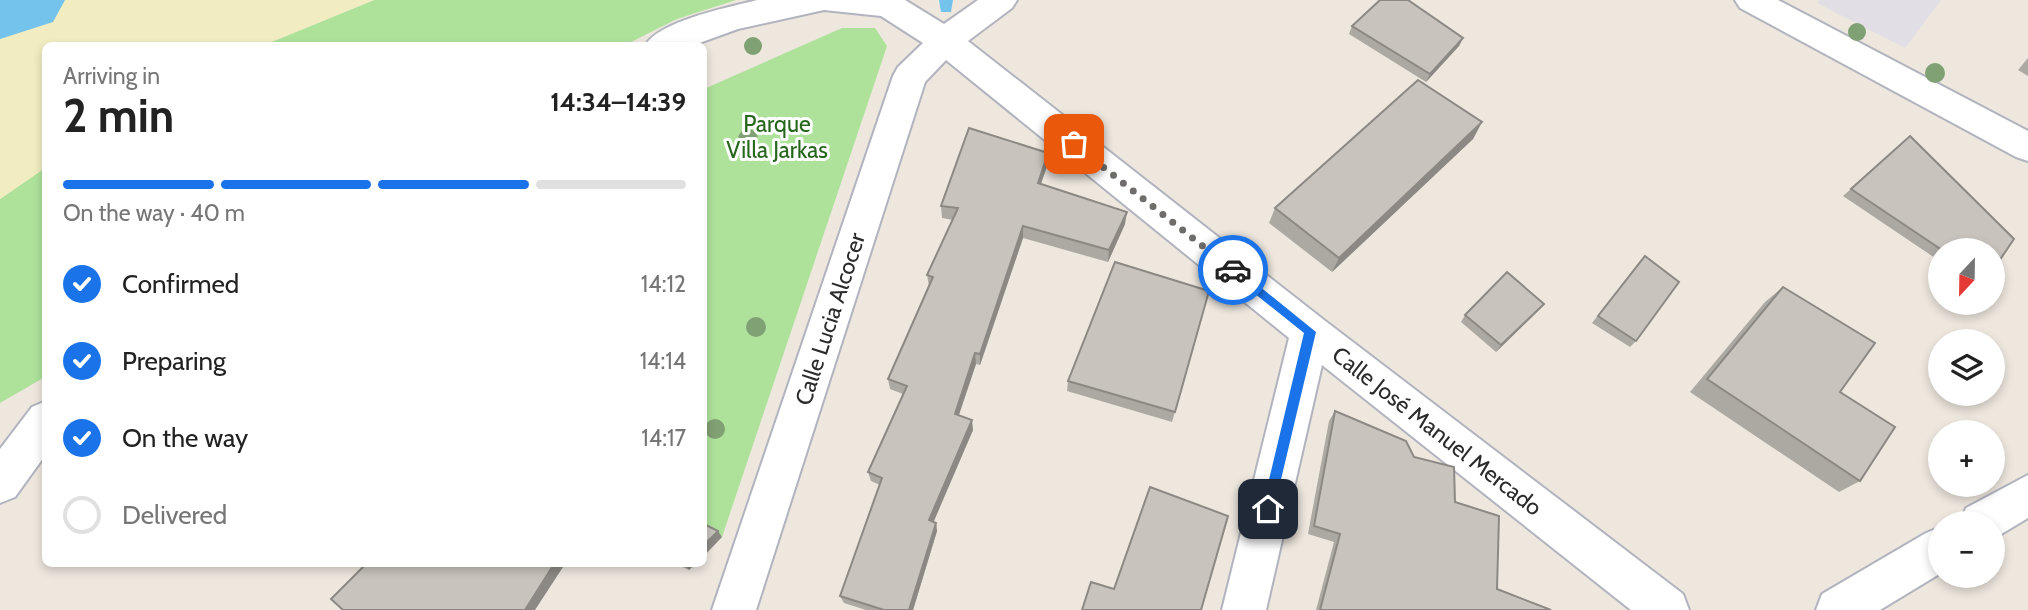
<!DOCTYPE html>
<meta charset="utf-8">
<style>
:root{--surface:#fff;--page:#f6f6f6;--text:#222;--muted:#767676;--line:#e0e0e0;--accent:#1a73e8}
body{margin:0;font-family:Cabin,sans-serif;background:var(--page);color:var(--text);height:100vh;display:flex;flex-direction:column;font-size:26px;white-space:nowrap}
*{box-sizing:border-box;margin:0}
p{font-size:23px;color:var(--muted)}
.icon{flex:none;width:38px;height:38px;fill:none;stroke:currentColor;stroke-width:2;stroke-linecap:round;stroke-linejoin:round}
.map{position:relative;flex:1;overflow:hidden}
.drawer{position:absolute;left:42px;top:42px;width:665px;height:525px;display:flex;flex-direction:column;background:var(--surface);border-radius:10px;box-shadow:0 4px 10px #0003}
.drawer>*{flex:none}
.needle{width:46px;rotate:202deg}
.controls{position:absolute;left:1928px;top:238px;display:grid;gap:14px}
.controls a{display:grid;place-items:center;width:77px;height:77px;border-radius:50%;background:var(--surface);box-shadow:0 4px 10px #0003;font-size:35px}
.pin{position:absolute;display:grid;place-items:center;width:60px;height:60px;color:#fff;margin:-30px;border-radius:14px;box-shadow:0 4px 10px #0006}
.courier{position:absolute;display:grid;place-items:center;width:70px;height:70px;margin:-35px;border:5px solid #1a73e8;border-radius:50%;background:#fff;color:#222;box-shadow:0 2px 9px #0007}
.summary em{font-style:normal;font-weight:700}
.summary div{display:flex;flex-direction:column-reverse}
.summary{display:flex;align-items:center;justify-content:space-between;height:119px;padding:0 21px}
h1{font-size:46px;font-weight:700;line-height:52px}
.bar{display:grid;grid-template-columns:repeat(4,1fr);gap:10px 7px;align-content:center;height:84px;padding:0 21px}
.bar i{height:9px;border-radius:5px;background:var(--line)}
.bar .current{background:var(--accent)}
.bar p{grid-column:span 4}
ol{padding:0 21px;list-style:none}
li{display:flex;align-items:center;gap:21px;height:77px}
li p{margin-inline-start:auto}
li .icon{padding:7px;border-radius:50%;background:var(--accent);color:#fff;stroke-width:4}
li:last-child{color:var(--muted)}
li i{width:38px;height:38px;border:4px solid var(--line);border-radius:50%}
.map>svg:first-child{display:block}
.industrial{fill:#e1dee5}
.green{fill:#aee29b}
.sand{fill:#f1edc1}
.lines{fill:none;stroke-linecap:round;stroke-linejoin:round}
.stream{fill:#73c3ec;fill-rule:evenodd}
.river{fill:#73c3ec;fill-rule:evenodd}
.minor-casing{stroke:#b1b3be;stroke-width:4}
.minor{fill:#fff;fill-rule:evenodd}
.tree{fill:#80a173}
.wall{fill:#aca9a3}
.shaded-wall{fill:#8c8984}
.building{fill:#c8c4bd;stroke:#8c8984;stroke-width:2}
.route{fill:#1a73e8}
.done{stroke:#6f6d6a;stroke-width:7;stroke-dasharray:0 12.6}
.labels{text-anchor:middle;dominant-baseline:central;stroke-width:6;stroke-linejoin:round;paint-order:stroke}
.park-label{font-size:23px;fill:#26671c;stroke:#fff}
.street-label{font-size:23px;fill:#2b2b2b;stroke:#fff}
</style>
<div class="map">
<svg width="2028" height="610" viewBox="0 0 2028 610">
<rect width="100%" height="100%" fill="#ede7de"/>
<!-- industrial -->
<polygon class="industrial" points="1820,0 1941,0 1905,48 1817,3"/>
<!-- green -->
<g class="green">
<polygon points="374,0 736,0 677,19 625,45 264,45"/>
<polygon points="842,28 875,28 887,46 722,537 704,527 704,89"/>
<polygon points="45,168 45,377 0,403 0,199"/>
</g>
<!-- sand -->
<polygon class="sand" points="0,0 374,0 264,45 46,46 45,168 0,199"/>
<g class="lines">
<!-- stream -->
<polygon class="stream" points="939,0 953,0 951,12 941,12"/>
<!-- river -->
<polygon class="river" points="0,0 65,0 53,22 0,39"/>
<!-- minor casing -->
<g class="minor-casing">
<g id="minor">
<path d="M757,0H905L944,24L978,0H1017L1012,8L968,41L1324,320L1683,594L1689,610H1631L1322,365L1266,610H1222L1289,338L946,60L925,82L756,610H712L893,76L898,67L923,43L881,16L824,10L738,29L691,46H645C658,21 730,7 757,0Z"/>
<polygon points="1735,0 1778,0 2028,131 2028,161 2016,157 1740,8"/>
<polygon points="46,401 46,454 15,497 0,503 0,449 32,407"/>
<polygon points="2028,475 2028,518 1993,539 1993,523 1960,523 1966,508"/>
<polygon points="1941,527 1941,573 1880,610 1816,610 1822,594 1926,533"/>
</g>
</g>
<!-- minor -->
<use href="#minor" class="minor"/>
</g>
<!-- trees -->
<g class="tree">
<circle cx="1857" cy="32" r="9"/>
<circle cx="753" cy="46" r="9"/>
<circle cx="1935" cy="73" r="10"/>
<circle cx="748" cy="139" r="10"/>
<circle cx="756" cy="327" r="10"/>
<circle cx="715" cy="429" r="10"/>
</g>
<!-- wall -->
<g class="wall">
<polygon points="1352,26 1463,38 1459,46 1426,82 1349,34"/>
<polygon points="2028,58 2028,76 2018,70"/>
<polygon points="1482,122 1473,139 1332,272 1269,223 1275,208"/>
<polygon points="1910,136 1993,250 1941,250 1941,262 1843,196"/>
<polygon points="1047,166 1041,184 1125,224 1108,262 1023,238 980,365 976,364 959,415 973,430 933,522 936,523 937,531 913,610 866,610 844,603 840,596 880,485 871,481 868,472 903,394 890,389 888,379 929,286 927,275 953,220 942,218 941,206"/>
<polygon points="1645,256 1636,341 1630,347 1592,323"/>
<polygon points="1783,287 1840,392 1860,481 1839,492 1690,392 1765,302"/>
<polygon points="1209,291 1172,422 1067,391 1068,381"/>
<polygon points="1544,304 1496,352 1461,322 1465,315"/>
<polygon points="1335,411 1414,457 1455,502 1497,589 1551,610 1316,610 1334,542 1308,534 1329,421"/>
<polygon points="676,564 695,564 689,570"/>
</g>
<!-- shaded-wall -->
<g class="shaded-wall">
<polygon points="1463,38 1459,46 1426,82 1430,74"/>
<polygon points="1482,122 1473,139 1332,272 1339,258"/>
<polygon points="1048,153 1047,166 1037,195 1038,183"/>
<polygon points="1127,212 1125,224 1108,262 1109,250"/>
<polygon points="1023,226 1023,238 980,365 980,354"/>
<polygon points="1544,304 1539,310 1496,352 1501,345"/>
<polygon points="975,353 976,364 956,423 955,414"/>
<polygon points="972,420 973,430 931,528 929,520"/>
<polygon points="936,523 937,531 913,610 909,610"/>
<polygon points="718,531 722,537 704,556 704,545"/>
<polygon points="554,564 565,564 535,610 525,610"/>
<polygon points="684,564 695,564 689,570"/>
</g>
<!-- building -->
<g class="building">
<polygon points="1380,0 1408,0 1463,38 1430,74 1352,26"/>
<polygon points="1418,80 1482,122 1339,258 1275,208"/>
<polygon points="969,128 1048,153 1038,183 1127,212 1109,250 1023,226 980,354 975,353 955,414 972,420 929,520 936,523 909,610 884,610 840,596 882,478 868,472 907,386 888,379 933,277 927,275 958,208 941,206"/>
<polygon points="1910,136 2014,239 1993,270 1993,250 1942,250 1851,189"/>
<polygon points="1645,256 1679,282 1636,341 1598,316"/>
<polygon points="1115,262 1209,291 1175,412 1068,381"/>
<polygon points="1507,272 1544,304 1501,345 1465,315"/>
<polygon points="1783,287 1875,343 1840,392 1895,427 1860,481 1707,379"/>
<polygon points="1335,411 1406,441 1414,457 1454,467 1455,502 1499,516 1497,589 1551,610 1320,610 1340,534 1314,526"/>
<polygon points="1150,487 1228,516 1201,610 1082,610 1091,582 1114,589"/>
<polygon points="704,524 718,531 704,545"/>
<polygon points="366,564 554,564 525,610 343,610 331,599"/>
</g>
<!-- route -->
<polygon class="route" points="1233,265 1316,332 1274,509 1268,515 1262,509 1304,333 1229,273 1229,267"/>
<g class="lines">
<!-- done -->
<polyline class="done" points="1074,144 1233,270"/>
</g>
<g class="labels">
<!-- park labels -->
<g class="park-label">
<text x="777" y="124">Parque<tspan x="777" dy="26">Villa Jarkas</tspan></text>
</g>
<!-- street labels -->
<g class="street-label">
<text transform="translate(830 319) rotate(-72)">Calle Lucia Alcocer</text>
<text transform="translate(1437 431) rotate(38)">Calle José Manuel Mercado</text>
</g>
</g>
</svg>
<div class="controls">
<a><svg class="needle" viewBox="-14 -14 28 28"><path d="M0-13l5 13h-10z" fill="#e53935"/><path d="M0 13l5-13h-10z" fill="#767676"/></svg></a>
<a><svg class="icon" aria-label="layers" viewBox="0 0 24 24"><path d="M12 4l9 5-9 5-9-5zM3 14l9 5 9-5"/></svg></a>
<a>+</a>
<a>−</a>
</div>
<div class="pin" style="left:1074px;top:144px;background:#ea580c"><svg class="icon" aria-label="bag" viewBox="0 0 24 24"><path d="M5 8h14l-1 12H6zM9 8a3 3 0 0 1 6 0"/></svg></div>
<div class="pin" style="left:1268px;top:509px;background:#1f2937"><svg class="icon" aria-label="home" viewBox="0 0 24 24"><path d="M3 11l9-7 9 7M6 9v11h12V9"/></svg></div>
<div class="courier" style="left:1233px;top:270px"><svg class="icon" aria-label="car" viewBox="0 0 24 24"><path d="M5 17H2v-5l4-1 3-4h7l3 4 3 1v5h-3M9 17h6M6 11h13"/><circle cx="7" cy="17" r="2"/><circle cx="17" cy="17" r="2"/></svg></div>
<section class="drawer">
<div class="summary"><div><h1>2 min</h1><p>Arriving in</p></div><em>14:34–14:39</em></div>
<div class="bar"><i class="current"></i><i class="current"></i><i class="current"></i><i></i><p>On the way · 40 m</p></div>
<ol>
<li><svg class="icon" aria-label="check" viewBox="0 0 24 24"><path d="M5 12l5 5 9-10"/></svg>Confirmed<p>14:12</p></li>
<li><svg class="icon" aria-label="check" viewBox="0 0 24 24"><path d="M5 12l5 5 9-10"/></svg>Preparing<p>14:14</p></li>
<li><svg class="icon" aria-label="check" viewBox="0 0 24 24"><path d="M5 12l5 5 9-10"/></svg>On the way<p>14:17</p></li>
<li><i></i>Delivered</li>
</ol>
</section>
</div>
